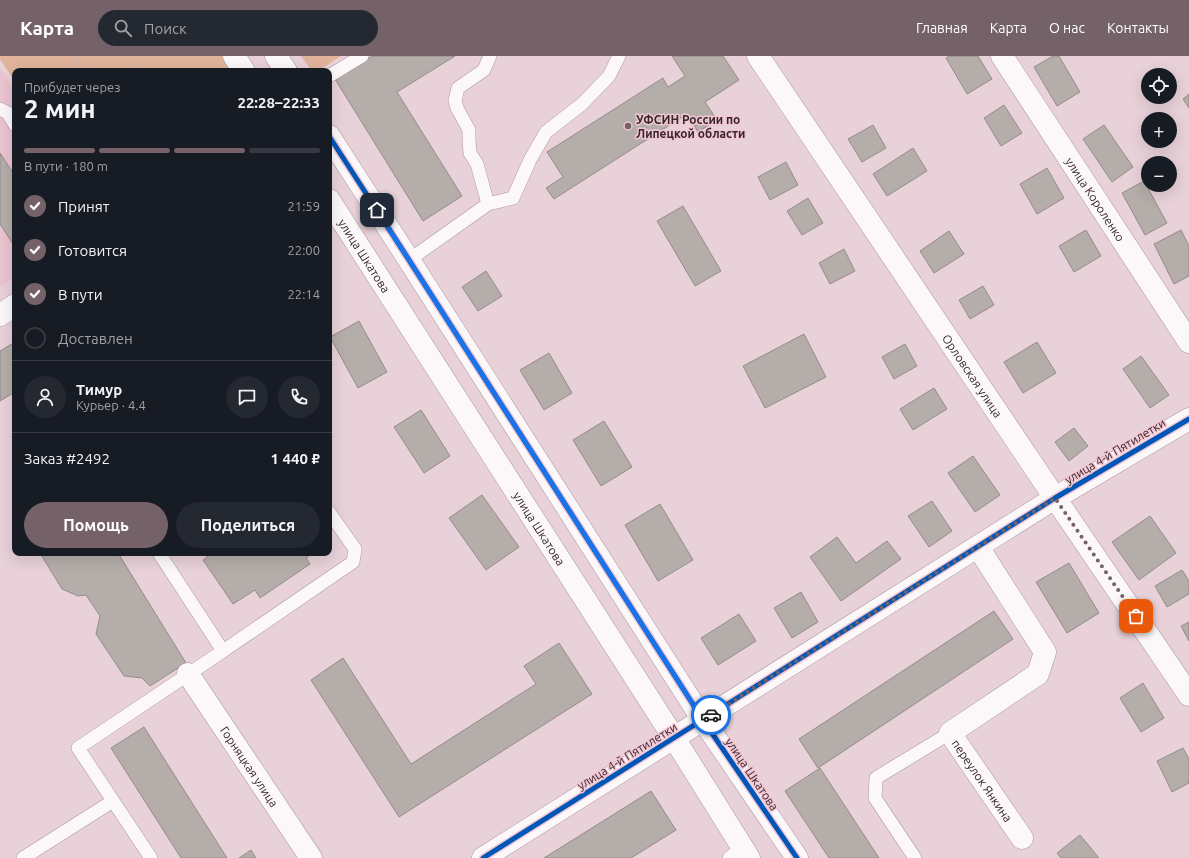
<!DOCTYPE html>
<html lang="ru">
<meta charset="utf-8">
<style>
:root{--surface:#171b24;--page:#242831;--text:#f1f3f6;--muted:#9ea1a6;--line:#363941;--accent:#756268}
body{margin:0;font-family:Ubuntu,sans-serif;background:var(--page);color:var(--text);height:100vh;display:flex;flex-direction:column;font-size:15px;white-space:nowrap}
*{box-sizing:border-box;margin:0}
p{font-size:13px;color:var(--muted)}
.icon{flex:none;width:22px;height:22px;fill:none;stroke:currentColor;stroke-width:2;stroke-linecap:round;stroke-linejoin:round}
.map{position:relative;flex:1;overflow:hidden}
.details{position:absolute;left:12px;top:12px;width:320px;height:488px;display:flex;flex-direction:column;background:var(--surface);border-radius:8px;box-shadow:0 4px 16px #0002}
.details>*{flex:none}
.fabs{position:absolute;left:1141px;top:12px;display:grid;gap:8px}
.fabs a{display:grid;place-items:center;width:36px;height:36px;border-radius:50%;background:var(--surface);box-shadow:0 4px 16px #0002;font-size:20px}
.pin{position:absolute;display:grid;place-items:center;width:34px;height:34px;color:#fff;margin:-17px;border-radius:8px;box-shadow:0 2px 6px #0006}
.courier{position:absolute;display:grid;place-items:center;width:40px;height:40px;margin:-20px;border:3px solid #1a73e8;border-radius:50%;background:#fff;color:#222;box-shadow:0 1px 5px #0007}
.headline em{font-style:normal;font-weight:600}
.headline div{display:flex;flex-direction:column-reverse}
.headline{display:flex;align-items:center;justify-content:space-between;height:68px;padding:0 12px}
h1{font-size:26px;font-weight:600;line-height:30px}
.bar{display:grid;grid-template-columns:repeat(4,1fr);gap:6px 4px;align-content:center;height:48px;padding:0 12px}
.bar i{height:5px;border-radius:3px;background:var(--line)}
.bar .active{background:var(--accent)}
.bar p{grid-column:span 4}
.line{display:flex;align-items:center;gap:10px;padding:0 12px;border-top:1px solid var(--line)}
.line div{flex:1}
.round{display:grid;place-items:center;flex:none;width:42px;height:42px;border-radius:21px;background:var(--page)}
ol{padding:0 12px;list-style:none}
li{display:flex;align-items:center;gap:12px;height:44px}
li p{margin-inline-start:auto}
li .icon{padding:4px;border-radius:50%;background:var(--accent);color:#fff;stroke-width:4}
li:last-child{color:var(--muted)}
li i{width:22px;height:22px;border:2px solid var(--line);border-radius:50%}
.primary-button{display:flex;gap:8px;margin-top:auto;padding:8px 12px}
.primary-button a{flex:1;height:46px;border-radius:24px;background:var(--accent);color:#fff;font-size:16px;font-weight:600;line-height:46px;text-align:center}
.primary-button a+a{background:var(--page);color:var(--text)}
header{display:flex;align-items:center;gap:24px;box-sizing:border-box;height:56px;padding:0 20px;background:var(--accent);color:#fff}
header strong{font-size:19px}
nav{display:flex;gap:22px;margin-inline-start:auto;font-size:14px}
.search{width:280px;height:36px;background:var(--page);display:flex;align-items:center;gap:10px;box-sizing:border-box;padding:0 14px;border-radius:22px;color:var(--muted);font-size:15px}
.map>svg:first-child{display:block}
.built{fill:#eac4d0}
.green{fill:#e1b39b}
.building{fill:#b5ada9;stroke:#968c89}
.lines{fill:none;stroke-linecap:round;stroke-linejoin:round}
.lane-casing{stroke:#aa989e;stroke-width:14}
.street-casing{stroke:#aa989e;stroke-width:23}
.path{stroke:#c3babd;stroke-width:2.5;stroke-dasharray:1 3;stroke-linecap:butt}
.lane{stroke:#fcf8f9;stroke-width:13}
.street{stroke:#fcf8f9;stroke-width:22}
.cycleway-casing{stroke:#f2c7d4;stroke-width:8}
.cycleway{stroke:#0057b8;stroke-width:5}
.done{stroke:#756268;stroke-width:4;stroke-dasharray:0 7.2}
.route{stroke:#1a73e8;stroke-width:5}
.poi-dot{fill:#756268;stroke:#f2c7d4;stroke-width:1.5}
.labels{text-anchor:middle;dominant-baseline:central;stroke-width:3;stroke-linejoin:round;paint-order:stroke}
.poi-label{font-size:12px;font-weight:bold;fill:#37272c;stroke:#f2c7d4;text-anchor:start}
.street-label{font-size:12px;fill:#37272c;stroke:#f2c7d4}
</style>
<header>
<strong>Карта</strong>
<div class="search"><svg class="icon" aria-label="search" viewBox="0 0 24 24"><circle cx="10" cy="10" r="6"/><path d="M15 15l6 6"/></svg>Поиск</div>
<nav><a>Главная</a><a>Карта</a><a>О нас</a><a>Контакты</a></nav>
</header>
<div class="map">
<svg width="1189" height="802" viewBox="0 0 1189 802">
<rect width="100%" height="100%" fill="#e8d1d8"/>
<!-- built -->
<polygon class="built" points="0,12 15,35 15,221 0,231"/>
<!-- green -->
<g class="green">
<polygon points="0,0 222,0 232,15 15,15 15,26 0,3"/>
<polygon points="301,0 341,0 318,15 312,15"/>
</g>
<!-- building -->
<g class="building">
<polygon points="372,0 455,0 397,36 462,140 423,165 335,23"/>
<polygon points="672,0 723,0 739,24 705,46 717,64 698,76 687,58 554,143 546,132 563,121 547,96 663,22 668,31 685,20"/>
<polygon points="949,0 978,0 992,23 967,38 946,2"/>
<polygon points="1053,0 1059,0 1080,36 1057,50 1034,11"/>
<polygon points="1189,38 1189,52 1183,43"/>
<polygon points="1004,49 1022,77 1001,90 984,62"/>
<polygon points="873,69 886,92 862,106 848,83"/>
<polygon points="1104,69 1133,111 1112,126 1083,83"/>
<polygon points="913,92 927,115 887,140 873,118"/>
<polygon points="0,97 15,120 15,191 0,168"/>
<polygon points="786,106 798,129 770,144 758,121"/>
<polygon points="1047,112 1064,142 1037,158 1020,128"/>
<polygon points="1144,125 1167,167 1145,179 1122,137"/>
<polygon points="808,142 823,167 802,179 787,155"/>
<polygon points="683,150 721,215 695,230 657,165"/>
<polygon points="1086,174 1101,200 1074,216 1059,190"/>
<polygon points="1181,174 1189,190 1189,220 1174,228 1154,188"/>
<polygon points="949,175 964,198 934,217 920,195"/>
<polygon points="844,193 855,215 830,228 819,207"/>
<polygon points="486,215 502,240 478,255 462,231"/>
<polygon points="983,230 994,249 970,263 959,244"/>
<polygon points="359,265 387,316 358,332 330,281"/>
<polygon points="804,278 826,321 765,352 743,310"/>
<polygon points="15,286 15,336 0,345 0,295"/>
<polygon points="1037,286 1056,317 1023,337 1004,306"/>
<polygon points="905,288 917,310 894,323 882,301"/>
<polygon points="549,297 572,337 544,354 520,314"/>
<polygon points="1141,300 1169,339 1150,352 1123,313"/>
<polygon points="934,332 947,353 913,374 900,353"/>
<polygon points="421,354 450,400 424,417 394,371"/>
<polygon points="604,365 632,411 601,430 573,384"/>
<polygon points="1074,372 1088,390 1069,405 1055,386"/>
<polygon points="973,400 1000,439 975,456 948,417"/>
<polygon points="482,439 519,491 486,514 449,462"/>
<polygon points="932,445 952,475 929,491 908,460"/>
<polygon points="660,448 693,504 658,525 625,469"/>
<polygon points="1150,460 1176,497 1139,524 1112,486"/>
<polygon points="837,481 856,507 887,485 901,503 841,545 810,501"/>
<polygon points="40,497 118,497 186,607 150,630 142,622 124,620 96,578 100,560 86,539 78,540 62,533"/>
<polygon points="212,497 313,497 306,502 310,508 260,542 255,534 233,548 203,504"/>
<polygon points="1069,507 1099,557 1067,577 1036,526"/>
<polygon points="1182,514 1189,525 1189,538 1167,551 1155,530"/>
<polygon points="801,536 818,566 792,582 774,552"/>
<polygon points="994,555 1013,583 818,712 799,683"/>
<polygon points="739,558 756,585 718,609 701,582"/>
<polygon points="1189,566 1189,585 1181,570"/>
<polygon points="559,587 592,638 399,761 311,624 343,602 411,708 536,628 524,610"/>
<polygon points="1143,627 1164,662 1141,676 1120,642"/>
<polygon points="144,671 227,802 181,802 111,692"/>
<polygon points="1183,692 1189,703 1189,727 1172,736 1157,705"/>
<polygon points="820,712 879,802 829,802 785,735"/>
<polygon points="651,735 676,774 631,802 544,802"/>
<polygon points="1080,779 1099,802 1061,802 1057,797"/>
<polygon points="251,794 256,802 239,802"/>
</g>
<g class="lines">
<!-- lane casing -->
<g class="lane-casing">
<g id="lane">
<polyline points="329,20 362,0"/>
<polyline points="0,53 8,57 15,69"/>
<polyline points="488,148 477,108 470,97 469,84 469,74 457,52 455,45 458,32 484,14 490,0"/>
<polyline points="409,204 488,148 513,142 530,104 546,76 582,48 609,20 619,0"/>
<polyline points="223,595 353,506 355,493 329,456"/>
<polyline points="23,802 113,745"/>
<polyline points="151,802 78,692 223,595 159,497"/>
<polyline points="729,802 742,792"/>
<polyline points="915,802 875,742 876,722 950,677"/>
</g>
</g>
<!-- street casing -->
<g class="street-casing">
<g id="street">
<polyline points="234,0 244,15"/>
<polyline points="276,0 286,15"/>
<path id="s1" d="M758,0L1055,442L1189,639"/>
<path id="s2" d="M1002,0L1189,286"/>
<polyline points="329,80 409,204 703,664 797,802"/>
<path id="s3" d="M329,144L674,682L749,802"/>
<polyline points="0,259 15,249"/>
<path id="s4" d="M978,491L1045,596L1038,618L950,677L1022,782"/>
<path id="s5" d="M188,618L311,802"/>
<polyline points="483,802 1055,442 1189,363"/>
</g>
</g>
<!-- path -->
<g class="path">
<polyline points="76,0 80,10 86,15"/>
<polyline points="134,10 146,15"/>
<polyline points="26,15 26,0"/>
<polyline points="72,15 80,10"/>
<polyline points="128,15 134,10 137,0"/>
</g>
<!-- lane -->
<use href="#lane" class="lane"/>
<!-- street -->
<use href="#street" class="street"/>
<!-- cycleway casing -->
<g class="cycleway-casing">
<g id="cycleway">
<polyline points="329,80 409,204 703,664 797,802"/>
<polyline points="483,802 1055,442 1189,363"/>
</g>
</g>
<!-- cycleway -->
<use href="#cycleway" class="cycleway"/>
</g>
<g class="lines">
<!-- done -->
<polyline class="done" points="711,659 1055,442 1136,560"/>
<!-- route -->
<polyline class="route" points="377,154 703,664 711,659"/>
</g>
<!-- markers -->
<circle class="poi-dot" cx="628" cy="70" r="4"/>
<g class="labels">
<!-- poi labels -->
<g class="poi-label">
<text x="636" y="63">УФСИН России по<tspan x="636" dy="14">Липецкой области</tspan></text>
</g>
<!-- street labels -->
<g class="street-label">
<text stroke="none"><textPath href="#s2" startOffset="171">улица Короленко</textPath></text>
<text stroke="none"><textPath href="#s3" startOffset="66">улица Шкатова</textPath></text>
<text stroke="none"><textPath href="#s1" startOffset="385">Орловская улица</textPath></text>
<text transform="translate(1115 395) rotate(-31)">улица 4-й Пятилетки</text>
<text stroke="none"><textPath href="#s3" startOffset="390">улица Шкатова</textPath></text>
<text transform="translate(627 700) rotate(-32)">улица 4-й Пятилетки</text>
<text stroke="none"><textPath href="#s5" startOffset="111">Горняцкая улица</textPath></text>
<text transform="translate(752 718) rotate(56)">улица Шкатова</text>
<text stroke="none"><textPath href="#s4" startOffset="311">переулок Янкина</textPath></text>
</g>
</g>
</svg>
<div class="fabs">
<a><svg class="icon" aria-label="locate" viewBox="0 0 24 24"><circle cx="12" cy="12" r="6"/><path d="M12 2v4M12 18v4M2 12h4M18 12h4"/></svg></a>
<a>+</a>
<a>−</a>
</div>
<div class="pin" style="left:1136px;top:560px;background:#ea580c"><svg class="icon" aria-label="bag" viewBox="0 0 24 24"><path d="M5 8h14l-1 12H6zM9 8a3 3 0 0 1 6 0"/></svg></div>
<div class="pin" style="left:377px;top:154px;background:#1f2937"><svg class="icon" aria-label="home" viewBox="0 0 24 24"><path d="M3 11l9-7 9 7M6 9v11h12V9"/></svg></div>
<div class="courier" style="left:711px;top:659px"><svg class="icon" aria-label="car" viewBox="0 0 24 24"><path d="M5 17H2v-5l4-1 3-4h7l3 4 3 1v5h-3M9 17h6M6 11h13"/><circle cx="7" cy="17" r="2"/><circle cx="17" cy="17" r="2"/></svg></div>
<section class="details">
<div class="headline"><div><h1>2 мин</h1><p>Прибудет через</p></div><em>22:28–22:33</em></div>
<div class="bar"><i class="active"></i><i class="active"></i><i class="active"></i><i></i><p>В пути · 180 m</p></div>
<ol>
<li><svg class="icon" aria-label="check" viewBox="0 0 24 24"><path d="M5 12l5 5 9-10"/></svg>Принят<p>21:59</p></li>
<li><svg class="icon" aria-label="check" viewBox="0 0 24 24"><path d="M5 12l5 5 9-10"/></svg>Готовится<p>22:00</p></li>
<li><svg class="icon" aria-label="check" viewBox="0 0 24 24"><path d="M5 12l5 5 9-10"/></svg>В пути<p>22:14</p></li>
<li><i></i>Доставлен</li>
</ol>
<div class="line" style="height:72px"><a class="round"><svg class="icon" aria-label="person" viewBox="0 0 24 24"><circle cx="12" cy="8" r="4"/><path d="M4 21q1-7 8-7t8 7"/></svg></a><div><b>Тимур</b><p>Курьер · 4.4</p></div><a class="round"><svg class="icon" aria-label="chat" viewBox="0 0 24 24"><path d="M4 5h16v11H9l-5 4z"/></svg></a><a class="round"><svg class="icon" aria-label="phone" viewBox="0 0 24 24"><path d="M5 4h4l2 5-3 2q2 4 5 5l2-3 5 2v4C11 20 4 13 5 4z"/></svg></a></div>
<div class="line" style="height:52px"><div>Заказ #2492</div><b>1 440 ₽</b></div>
<div class="primary-button"><a>Помощь</a><a>Поделиться</a></div>
</section>
</div>
